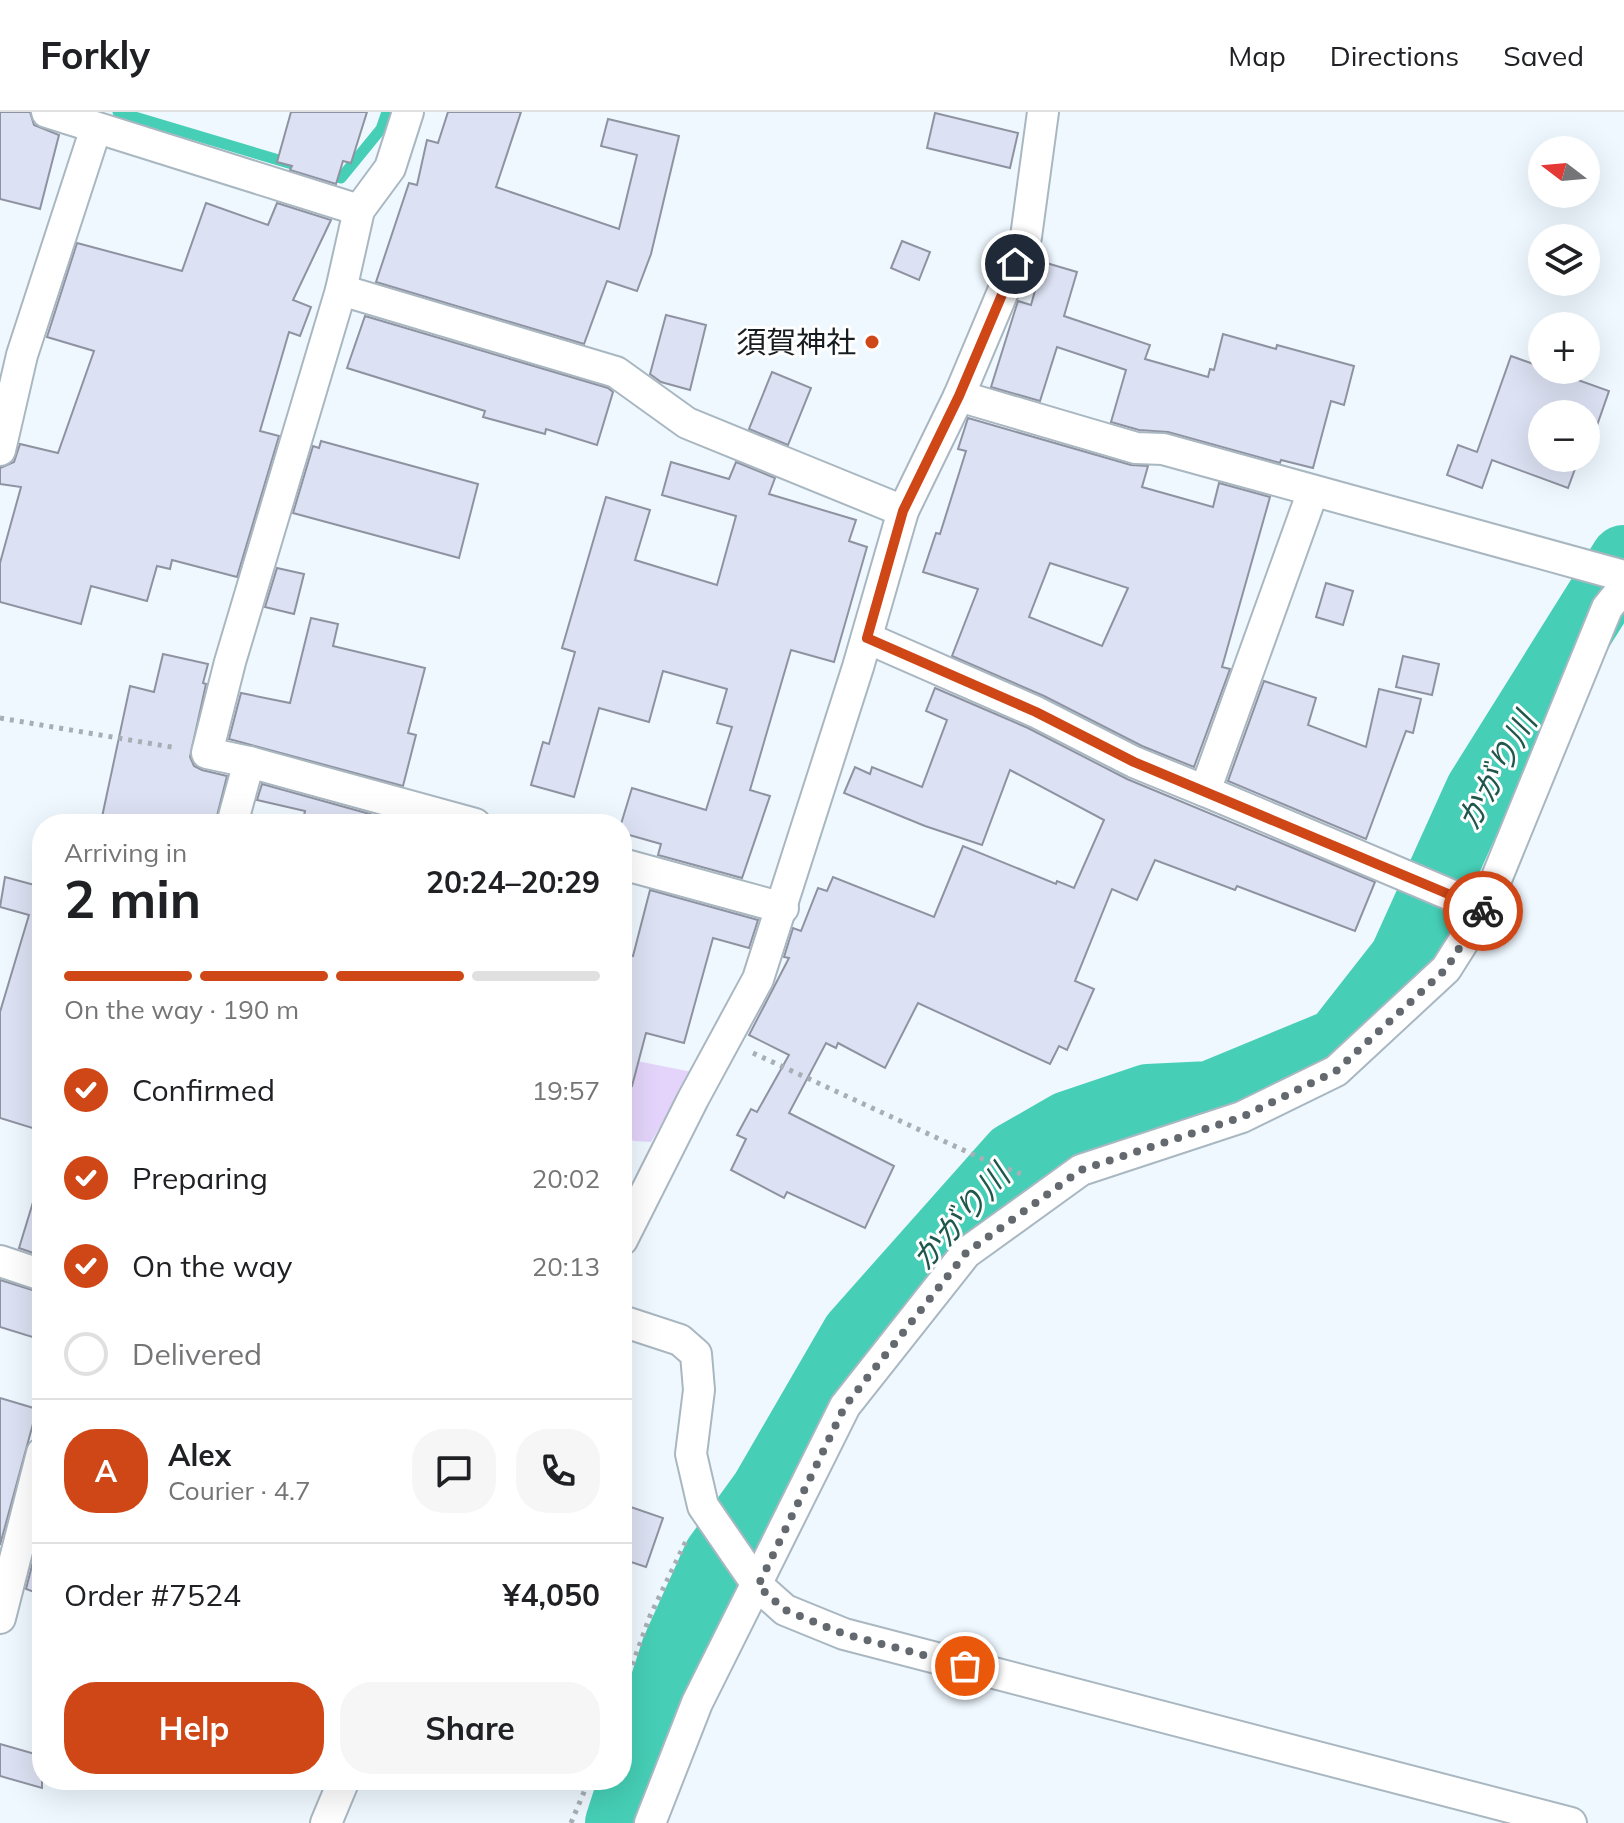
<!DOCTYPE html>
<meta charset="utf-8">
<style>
:root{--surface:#fff;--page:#f6f6f6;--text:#202124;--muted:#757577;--line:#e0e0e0;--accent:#cf4717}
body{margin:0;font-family:Mulish,"Noto Sans JP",sans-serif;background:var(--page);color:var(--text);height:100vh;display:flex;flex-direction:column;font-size:30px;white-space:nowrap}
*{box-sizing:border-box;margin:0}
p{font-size:26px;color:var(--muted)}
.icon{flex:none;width:44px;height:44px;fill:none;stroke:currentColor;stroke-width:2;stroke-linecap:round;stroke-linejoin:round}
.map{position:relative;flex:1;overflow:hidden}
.drawer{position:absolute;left:32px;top:702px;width:600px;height:976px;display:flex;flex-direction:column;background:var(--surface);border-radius:32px;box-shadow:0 8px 32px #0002}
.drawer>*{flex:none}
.needle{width:52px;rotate:286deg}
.tools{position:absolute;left:1528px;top:24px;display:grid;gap:16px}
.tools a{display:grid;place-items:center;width:72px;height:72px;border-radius:50%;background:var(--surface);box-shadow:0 8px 32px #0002;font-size:40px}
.pin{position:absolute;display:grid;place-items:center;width:68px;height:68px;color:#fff;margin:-34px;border:4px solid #fff;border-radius:50%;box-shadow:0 2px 8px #0007}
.courier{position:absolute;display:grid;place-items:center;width:80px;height:80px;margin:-40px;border:6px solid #cf4717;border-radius:50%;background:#fff;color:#222;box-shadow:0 2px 10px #0007}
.head em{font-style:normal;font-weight:700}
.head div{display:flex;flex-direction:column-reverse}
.head{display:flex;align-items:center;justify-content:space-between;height:136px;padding:0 32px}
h1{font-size:52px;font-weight:700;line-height:60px}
.bar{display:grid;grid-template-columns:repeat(4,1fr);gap:12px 8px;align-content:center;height:96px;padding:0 32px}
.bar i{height:10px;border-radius:6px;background:var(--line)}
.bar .on{background:var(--accent)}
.bar p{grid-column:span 4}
.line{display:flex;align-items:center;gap:20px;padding:0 32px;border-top:2px solid var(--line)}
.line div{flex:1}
.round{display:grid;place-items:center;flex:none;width:84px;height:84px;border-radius:32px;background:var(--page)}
ol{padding:0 32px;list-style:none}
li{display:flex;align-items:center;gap:24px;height:88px}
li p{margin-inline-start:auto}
li .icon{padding:8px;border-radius:50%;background:var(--accent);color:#fff;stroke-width:4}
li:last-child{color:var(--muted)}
li i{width:44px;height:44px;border:4px solid var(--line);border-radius:50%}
.action{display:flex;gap:16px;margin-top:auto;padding:16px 32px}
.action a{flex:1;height:92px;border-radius:32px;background:var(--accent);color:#fff;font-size:32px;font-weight:700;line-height:92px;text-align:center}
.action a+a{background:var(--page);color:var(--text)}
header{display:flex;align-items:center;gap:48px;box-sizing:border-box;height:112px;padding:0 40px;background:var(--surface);border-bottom:2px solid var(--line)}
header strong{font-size:38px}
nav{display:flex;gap:44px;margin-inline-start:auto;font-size:28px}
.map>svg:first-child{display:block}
.green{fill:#e4d4fb}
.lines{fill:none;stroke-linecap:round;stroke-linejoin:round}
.stream{stroke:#46cfb6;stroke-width:11}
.river{stroke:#46cfb6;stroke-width:68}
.building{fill:#dce1f3;stroke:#8f93a1;stroke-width:2;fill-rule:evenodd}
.street-casing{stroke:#a9b7c1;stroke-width:34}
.path{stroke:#a7afb5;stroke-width:5;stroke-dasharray:4 6;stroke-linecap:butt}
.street{stroke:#fff;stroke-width:30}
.done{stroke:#63696e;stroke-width:8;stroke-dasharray:0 14.4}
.route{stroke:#cf4717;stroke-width:10}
.poi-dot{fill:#cf4717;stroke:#fff;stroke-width:3}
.labels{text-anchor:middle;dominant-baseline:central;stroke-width:6;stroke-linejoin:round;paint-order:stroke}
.poi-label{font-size:30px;fill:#171c20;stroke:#fff;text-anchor:end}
.water-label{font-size:32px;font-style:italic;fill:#20574d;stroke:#fff}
</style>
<header>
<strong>Forkly</strong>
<nav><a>Map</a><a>Directions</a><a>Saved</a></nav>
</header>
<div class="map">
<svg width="1624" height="1711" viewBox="0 0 1624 1711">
<rect width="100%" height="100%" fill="#eff8ff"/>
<!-- green -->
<polygon class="green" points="622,946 692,960 651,1030 634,1029 622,1024"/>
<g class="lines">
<!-- stream -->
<g class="stream">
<polyline points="118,0 292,52"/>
<polyline points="324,61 341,66 381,17 387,0"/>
</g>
<!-- river -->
<polyline class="river" points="619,1711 675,1538 717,1445 764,1380 855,1223 1014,1044 1068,1013 1148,986 1210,983 1338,930 1403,847 1479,679 1624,447"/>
</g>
<!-- building -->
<g class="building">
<polygon points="0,0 30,0 34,13 59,23 40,97 0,87"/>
<polygon points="291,0 367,0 351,51 343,49 336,72 290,58 292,54 277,50"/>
<polygon points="448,0 521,0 496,75 619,117 637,43 601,34 608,7 679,24 651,142 637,179 607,169 584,232 376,170 409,71 417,73 427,28 438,31"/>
<polygon points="935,1 1018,21 1010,56 927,36"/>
<polygon points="206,91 268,113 277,91 331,108 293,188 311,195 300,224 289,220 260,319 279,324 237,465 172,448 170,457 157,454 147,489 91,474 81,512 0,490 0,451 21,375 0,372 0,356 14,350 20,332 58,341 94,239 47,225 77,131 182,159"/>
<polygon points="902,129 930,140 919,168 891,156"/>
<polygon points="1043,150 1077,160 1064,204 1150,233 1145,247 1208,265 1210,257 1214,258 1223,222 1276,237 1277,233 1354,254 1344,293 1331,289 1313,356 1281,348 1280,351 1168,320 1139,318 1111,310 1126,258 1057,235 1040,289 991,275 1017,192 1018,189 1031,193"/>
<polygon points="666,203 706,213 690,278 661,270 650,262"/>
<polygon points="365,204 608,276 613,280 597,333 546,317 545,322 483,305 485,299 347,256"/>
<polygon points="1511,244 1542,255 1542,258 1550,258 1609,279 1594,322 1588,320 1586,326 1586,302 1542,302 1542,346 1579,346 1568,376 1492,348 1482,376 1447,363 1458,333 1477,340"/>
<polygon points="772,260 811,276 788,333 749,317"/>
<path d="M968,306L1131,353L1148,354L1142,375L1213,395L1219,371L1270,385L1222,555L1230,557L1194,655L1142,634L1044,584L952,544L978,477L923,460L936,421L940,422L966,339L958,337ZM1050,451L1128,476L1102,534L1029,505Z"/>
<polygon points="321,329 478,372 459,446 293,401 313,334 319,336"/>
<polygon points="671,350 729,367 736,350 775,366 769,382 856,408 849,429 867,435 834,550 791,538 750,678 770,684 742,766 658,743 661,732 622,721 621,712 632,676 706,698 732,615 717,611 727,577 663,559 649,610 599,596 574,685 531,673 543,630 549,632 575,540 562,536 606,385 650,398 635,448 717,473 736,404 662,383"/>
<polygon points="277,456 304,462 294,502 265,495"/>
<polygon points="1326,471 1353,479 1343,513 1316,505"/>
<polygon points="311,506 338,512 333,534 425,556 408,621 416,623 403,674 229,627 241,581 290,591"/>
<polygon points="163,542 208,552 203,571 206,572 190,645 194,654 202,658 227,664 215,712 133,712 102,705 130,574 154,580"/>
<polygon points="1403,544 1439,552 1432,583 1396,575"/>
<polygon points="1264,569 1316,586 1308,613 1366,635 1379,577 1421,587 1413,621 1406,619 1366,727 1228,669"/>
<polygon points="935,576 1028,616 1127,667 1375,770 1355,819 1237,774 1235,778 1155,748 1137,788 1112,777 1075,869 1094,877 1067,938 1059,934 1050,952 918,891 885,956 838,931 836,936 826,931 789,1001 894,1054 865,1116 787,1080 784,1086 731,1058 746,1027 737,1023 751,997 757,1000 789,943 749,923 789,846 784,845 793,816 801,819 818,776 827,779 833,765 934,805 963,734 1056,772 1057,769 1074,776 1104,708 1010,658 982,733 925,714 844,681 855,655 870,662 872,655 922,675 947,608 926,599"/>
<polygon points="262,672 395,709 394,712 302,712 305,699 257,688"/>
<polygon points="5,765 42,775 42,1019 0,1006 0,900 29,803 0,795"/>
<polygon points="650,778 758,808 749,836 713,826 684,931 646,921 632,974 622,972 622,841 633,844"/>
<polygon points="34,1087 42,1089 42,1144 19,1136"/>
<polygon points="0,1168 42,1181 42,1228 0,1215"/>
<polygon points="0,1286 37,1297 0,1433"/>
<polygon points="622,1392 663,1406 646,1455 622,1447"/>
<polygon points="42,1414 42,1483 26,1477"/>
<polygon points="0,1632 42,1644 42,1676 0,1664"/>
</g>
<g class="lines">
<!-- street casing -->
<g class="street-casing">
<g id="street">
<polyline points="47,0 359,98"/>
<polyline points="341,178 616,260 687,311 903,399"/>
<polyline points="959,284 1136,336 1163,337 1624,464"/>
<polyline points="0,338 22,243 96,16"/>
<polyline points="867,526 1036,600 1134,650 1205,679 1313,379"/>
<polyline points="249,650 475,712"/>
<polyline points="1205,679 1484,797"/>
<polyline points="232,712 249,650 207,641 230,550 341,178 359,98 390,56 408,0"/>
<polyline points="622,752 783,796"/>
<polyline points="622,1128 693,987 758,867 858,555 903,399 959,284 1026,125 1043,0"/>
<polyline points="0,1149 42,1163"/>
<polyline points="622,1209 680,1228 696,1242 699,1278 691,1342 703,1394 758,1474 785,1498 844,1522 1571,1711"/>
<polyline points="0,1506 42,1341"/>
<polyline points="326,1711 344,1668"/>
<polyline points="650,1711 697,1591 845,1294 966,1141 1081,1058 1242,1005 1336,959 1446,857 1484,797 1607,496 1624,475"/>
</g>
</g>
<!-- path -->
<g class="path">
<polyline points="0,606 177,636"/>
<polyline points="753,941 987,1049 1021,1062"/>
<polyline points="622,1581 650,1504 687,1427"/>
<polyline points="571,1711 589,1668"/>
</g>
<!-- street -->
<use href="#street" class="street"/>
</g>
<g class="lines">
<!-- done -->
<polyline class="done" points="965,1554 844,1522 785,1498 758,1474 845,1294 966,1141 1081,1058 1242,1005 1336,959 1446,857 1483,799"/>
<!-- route -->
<polyline class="route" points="1015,152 959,284 903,399 867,526 1036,600 1134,650 1484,797 1483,799"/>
</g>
<!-- markers -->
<circle class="poi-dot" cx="872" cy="230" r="8"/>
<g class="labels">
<!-- poi labels -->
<g class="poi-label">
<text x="856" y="230">須賀神社</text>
</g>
<!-- water labels -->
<g class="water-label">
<text transform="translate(1496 659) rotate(-61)">かがり川</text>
<text transform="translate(960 1105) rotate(-48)">かがり川</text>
</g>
</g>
</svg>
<div class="tools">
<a><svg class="needle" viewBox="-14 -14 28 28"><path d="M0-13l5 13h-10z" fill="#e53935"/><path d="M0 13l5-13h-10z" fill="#757577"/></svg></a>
<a><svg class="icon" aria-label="layers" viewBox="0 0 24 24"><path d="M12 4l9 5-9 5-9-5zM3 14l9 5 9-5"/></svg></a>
<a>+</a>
<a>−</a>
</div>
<div class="pin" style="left:965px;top:1554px;background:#ea580c"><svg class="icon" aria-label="bag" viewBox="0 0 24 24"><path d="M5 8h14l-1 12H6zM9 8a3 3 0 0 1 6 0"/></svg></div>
<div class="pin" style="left:1015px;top:152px;background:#1f2937"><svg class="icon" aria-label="home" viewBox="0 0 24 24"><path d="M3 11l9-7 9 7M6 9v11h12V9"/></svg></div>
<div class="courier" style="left:1483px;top:799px"><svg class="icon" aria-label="bike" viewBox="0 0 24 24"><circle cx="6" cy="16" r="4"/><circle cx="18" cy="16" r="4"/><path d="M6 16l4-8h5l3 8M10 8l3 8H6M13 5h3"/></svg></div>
<section class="drawer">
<div class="head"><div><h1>2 min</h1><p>Arriving in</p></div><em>20:24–20:29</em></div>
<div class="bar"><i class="on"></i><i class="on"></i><i class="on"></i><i></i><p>On the way · 190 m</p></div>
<ol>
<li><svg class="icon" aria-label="check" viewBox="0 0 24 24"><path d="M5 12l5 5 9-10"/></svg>Confirmed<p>19:57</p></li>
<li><svg class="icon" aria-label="check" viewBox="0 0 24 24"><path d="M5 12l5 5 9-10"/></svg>Preparing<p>20:02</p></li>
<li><svg class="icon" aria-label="check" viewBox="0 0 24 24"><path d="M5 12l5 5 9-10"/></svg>On the way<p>20:13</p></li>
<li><i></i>Delivered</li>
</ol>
<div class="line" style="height:144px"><b class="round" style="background:var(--accent);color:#fff">A</b><div><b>Alex</b><p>Courier · 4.7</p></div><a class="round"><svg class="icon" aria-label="chat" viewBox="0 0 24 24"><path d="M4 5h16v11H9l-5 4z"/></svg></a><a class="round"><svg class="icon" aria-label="phone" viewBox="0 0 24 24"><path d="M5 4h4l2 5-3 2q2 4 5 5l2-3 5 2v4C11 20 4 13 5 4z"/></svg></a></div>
<div class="line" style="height:104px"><div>Order #7524</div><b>¥4,050</b></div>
<div class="action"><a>Help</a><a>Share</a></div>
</section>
</div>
